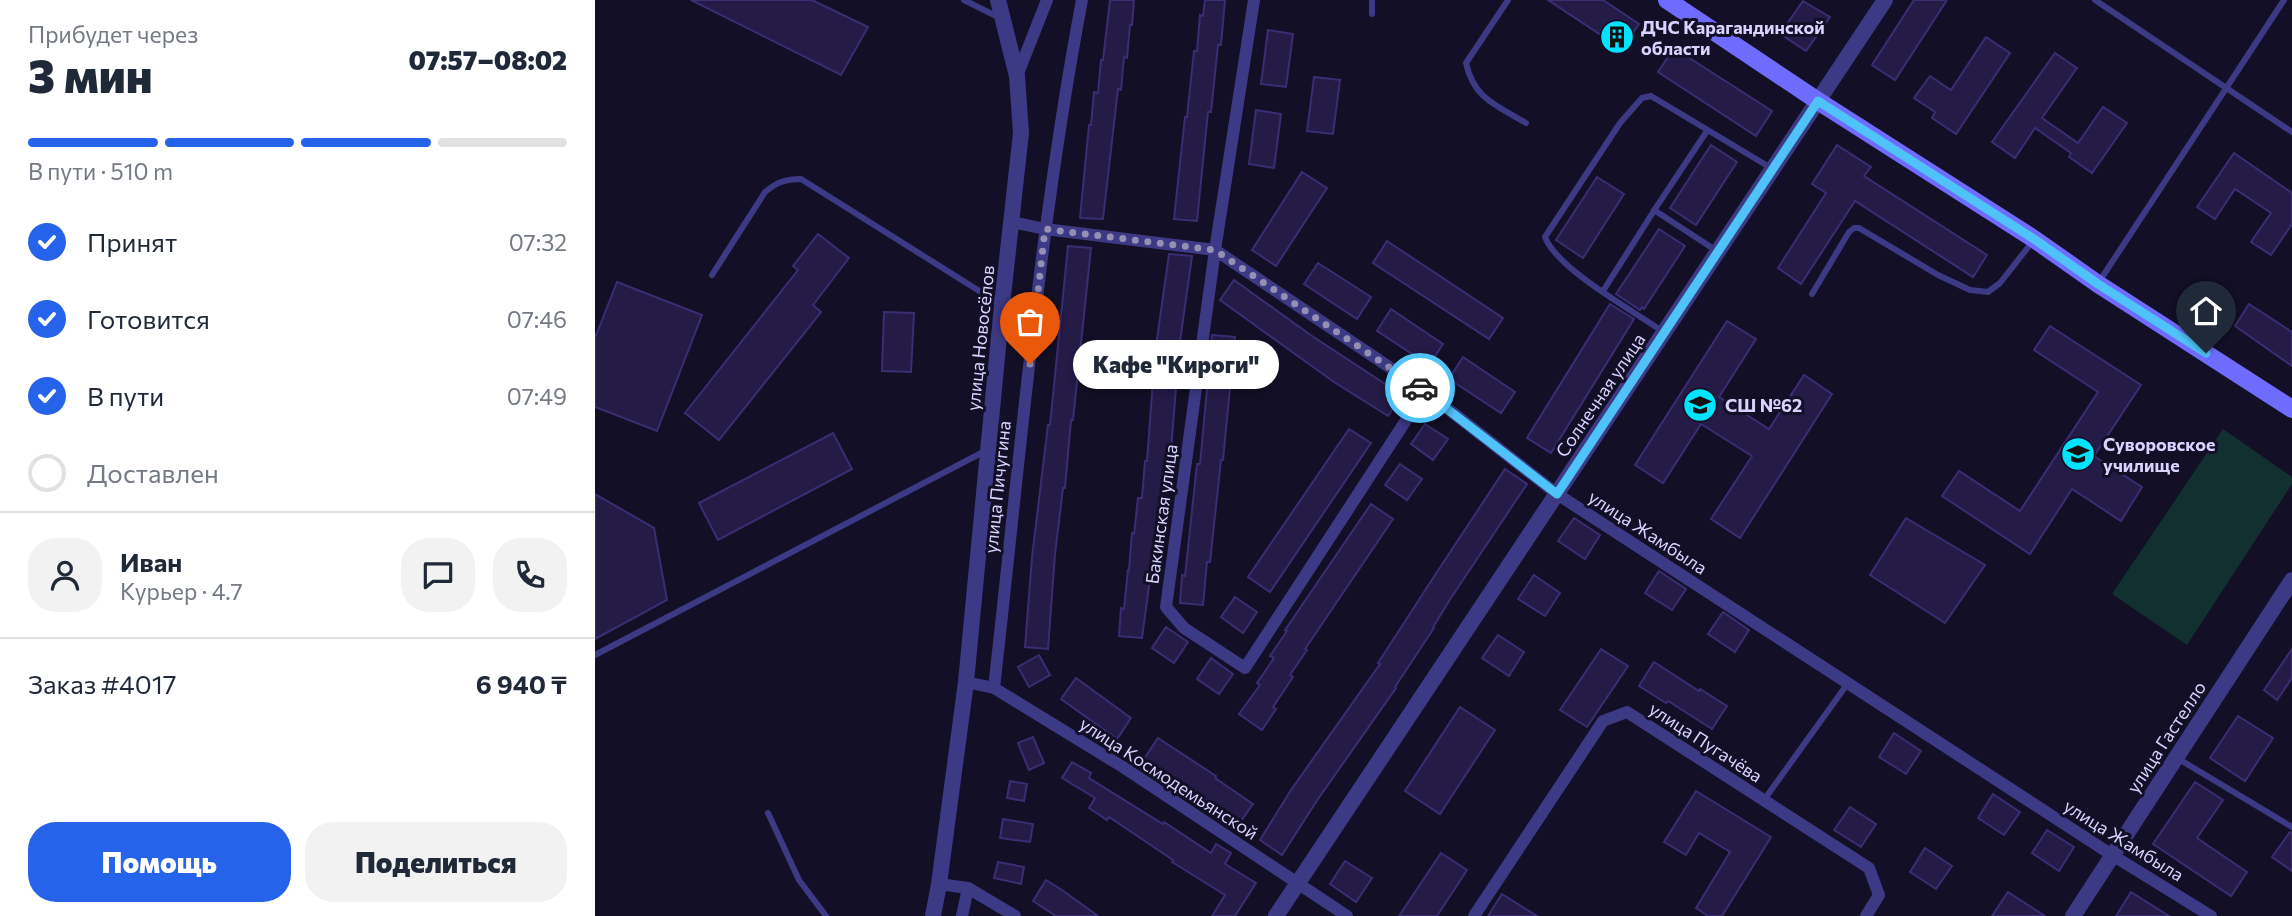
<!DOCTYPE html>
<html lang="ru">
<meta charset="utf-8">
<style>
:root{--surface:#fff;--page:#f2f2f3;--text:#1f2937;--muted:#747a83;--line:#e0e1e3;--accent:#2563eb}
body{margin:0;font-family:Commissioner,sans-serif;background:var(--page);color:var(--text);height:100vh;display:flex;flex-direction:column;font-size:26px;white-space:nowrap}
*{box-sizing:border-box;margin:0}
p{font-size:23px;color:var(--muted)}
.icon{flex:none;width:38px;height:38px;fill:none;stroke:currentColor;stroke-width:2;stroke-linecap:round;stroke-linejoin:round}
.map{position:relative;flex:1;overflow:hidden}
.sheet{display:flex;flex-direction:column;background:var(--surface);width:595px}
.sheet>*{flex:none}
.pin{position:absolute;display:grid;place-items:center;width:60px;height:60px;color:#fff;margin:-72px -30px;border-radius:50% 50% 50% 0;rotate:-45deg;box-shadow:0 0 7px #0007}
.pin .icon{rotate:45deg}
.courier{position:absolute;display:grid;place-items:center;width:70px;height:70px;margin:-35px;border:5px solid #4fc3f7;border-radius:50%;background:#fff;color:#222;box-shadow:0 2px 9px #0007}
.bubble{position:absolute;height:49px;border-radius:24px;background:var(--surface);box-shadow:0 4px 10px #0003;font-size:23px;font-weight:800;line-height:49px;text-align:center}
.overview em{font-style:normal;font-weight:800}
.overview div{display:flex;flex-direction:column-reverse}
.overview{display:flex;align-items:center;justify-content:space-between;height:119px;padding:0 28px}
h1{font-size:46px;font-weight:800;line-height:52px}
.bar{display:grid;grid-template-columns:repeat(4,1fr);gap:10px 7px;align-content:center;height:84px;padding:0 28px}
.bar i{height:9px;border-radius:5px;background:var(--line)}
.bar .on{background:var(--accent)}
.bar p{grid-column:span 4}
.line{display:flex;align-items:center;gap:18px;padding:0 28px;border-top:2px solid var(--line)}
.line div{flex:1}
.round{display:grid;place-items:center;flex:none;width:74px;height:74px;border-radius:28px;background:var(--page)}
ol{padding:0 28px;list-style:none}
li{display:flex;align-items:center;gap:21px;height:77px}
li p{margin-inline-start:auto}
li .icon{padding:7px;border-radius:50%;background:var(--accent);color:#fff;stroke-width:4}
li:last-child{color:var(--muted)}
li i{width:38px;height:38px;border:4px solid var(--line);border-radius:50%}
.cta{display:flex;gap:14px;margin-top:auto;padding:14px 28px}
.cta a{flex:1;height:80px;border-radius:28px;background:var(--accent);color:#fff;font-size:28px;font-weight:800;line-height:80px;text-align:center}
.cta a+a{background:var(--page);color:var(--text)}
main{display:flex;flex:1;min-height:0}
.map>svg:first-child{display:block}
.green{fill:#12302f}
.building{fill:#241b47;stroke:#3b2d73;stroke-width:2}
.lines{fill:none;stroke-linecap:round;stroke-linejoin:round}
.service{stroke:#3d3a85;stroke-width:6}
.minor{stroke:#3d3a85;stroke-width:12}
.tertiary{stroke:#3d3a85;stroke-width:16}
.secondary{stroke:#6f6bff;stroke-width:18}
.done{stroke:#948fb3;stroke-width:7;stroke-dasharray:0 12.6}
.route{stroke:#4fc3f7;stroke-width:9}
.labels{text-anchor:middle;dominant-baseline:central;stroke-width:6;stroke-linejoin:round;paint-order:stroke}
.poi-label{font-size:18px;font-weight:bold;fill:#d9d4ff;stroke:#130f26;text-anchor:start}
.street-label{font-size:18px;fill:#d9d4ff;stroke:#130f26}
</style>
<main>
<section class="sheet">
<div class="overview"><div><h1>3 мин</h1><p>Прибудет через</p></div><em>07:57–08:02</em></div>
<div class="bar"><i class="on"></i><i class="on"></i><i class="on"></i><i></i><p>В пути · 510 m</p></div>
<ol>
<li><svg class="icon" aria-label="check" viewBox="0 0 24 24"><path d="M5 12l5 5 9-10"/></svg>Принят<p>07:32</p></li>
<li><svg class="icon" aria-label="check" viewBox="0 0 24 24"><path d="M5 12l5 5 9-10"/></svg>Готовится<p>07:46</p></li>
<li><svg class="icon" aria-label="check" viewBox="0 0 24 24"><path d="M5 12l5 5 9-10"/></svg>В пути<p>07:49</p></li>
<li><i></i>Доставлен</li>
</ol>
<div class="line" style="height:126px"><a class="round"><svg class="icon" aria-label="person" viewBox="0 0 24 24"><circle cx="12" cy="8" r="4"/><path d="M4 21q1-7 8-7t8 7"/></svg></a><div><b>Иван</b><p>Курьер · 4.7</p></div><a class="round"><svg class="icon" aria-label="chat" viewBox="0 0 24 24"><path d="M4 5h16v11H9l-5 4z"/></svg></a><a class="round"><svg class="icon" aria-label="phone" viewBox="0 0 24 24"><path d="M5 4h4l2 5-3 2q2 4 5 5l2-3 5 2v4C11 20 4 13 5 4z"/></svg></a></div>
<div class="line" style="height:91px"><div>Заказ #4017</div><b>6 940 ₸</b></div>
<div class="cta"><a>Помощь</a><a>Поделиться</a></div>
</section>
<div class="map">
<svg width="1697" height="916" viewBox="0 0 1697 916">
<rect width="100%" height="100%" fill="#130f26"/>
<!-- green -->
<polygon class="green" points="1628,429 1697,477 1697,484 1592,645 1517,594"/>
<!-- building -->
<g class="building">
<polygon points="96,0 217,0 273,27 246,75"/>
<polygon points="515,0 539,0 537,25 535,25 532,58 529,57 526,90 523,89 508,219 485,218 494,125 496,125 499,92 503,93 506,60 508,60"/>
<polygon points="610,0 630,0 626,45 623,45 616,112 613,112 602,221 579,219 590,117 592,117 599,51 602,51 605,15 608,16"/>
<polygon points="953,0 1008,0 1044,24 1027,49"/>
<polygon points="1319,0 1352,0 1300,80 1277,65"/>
<polygon points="1208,1 1235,17 1211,51 1185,34"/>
<polygon points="673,30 698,34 691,87 666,84"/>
<polygon points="1391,37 1415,53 1361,134 1337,118 1340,112 1319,98 1335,76 1356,90"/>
<polygon points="1079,48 1177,111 1161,136 1063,72"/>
<polygon points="1460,53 1482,68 1447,118 1483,143 1508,107 1532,123 1497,173 1474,157 1476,153 1440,128 1420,158 1397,142"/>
<polygon points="719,77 745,80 738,134 712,131"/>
<polygon points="661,110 686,114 679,168 654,164"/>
<polygon points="1116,145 1142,162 1101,225 1075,208"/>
<polygon points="1242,145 1276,167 1269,176 1392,255 1378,277 1260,201 1206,284 1183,268 1231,193 1217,184"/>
<polygon points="1639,153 1697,193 1697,224 1676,255 1656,242 1676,213 1640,189 1620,219 1602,207"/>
<polygon points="707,172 732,188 681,266 657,250"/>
<polygon points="1002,177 1029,194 988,258 961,240"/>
<polygon points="1064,229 1090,246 1049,309 1047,307 1045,310 1021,294"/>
<polygon points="223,234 254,258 218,305 226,312 124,440 90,413 203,270 198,266"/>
<polygon points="792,241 908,318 894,339 778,263"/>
<polygon points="473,246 496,248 478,420 476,420 470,488 468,488 460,554 453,649 430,647 437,557 453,425 455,425"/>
<polygon points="574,254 597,256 584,349 576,451 574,451 571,490 567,490 547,638 524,636 526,608 529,609 533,570 534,570 537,533 539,534 543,498 547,498 550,461 552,461 560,353"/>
<polygon points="723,263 776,297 762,319 709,284"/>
<polygon points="639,280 717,336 807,395 793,416 739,382 625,300"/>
<polygon points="22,282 107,315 62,431 0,407 0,338"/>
<polygon points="1015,304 1039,319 956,453 932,438"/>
<polygon points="1654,304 1697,332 1697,366 1640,326"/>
<polygon points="796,309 848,344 834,365 782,331"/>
<polygon points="289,312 319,313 316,372 287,371"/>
<polygon points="1132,321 1161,339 1124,397 1174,429 1209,375 1237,394 1145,538 1116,519 1157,456 1106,424 1068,483 1040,465"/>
<polygon points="1455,326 1546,385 1499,456 1547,487 1526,521 1477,489 1435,554 1347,496 1364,471 1425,511 1503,392 1439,350"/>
<polygon points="617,335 640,337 628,460 626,460 615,562 612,562 608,605 585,603 587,575 590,576 602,464 605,464"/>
<polygon points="868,357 920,392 906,413 854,379"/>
<polygon points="830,424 853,439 838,460 816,444"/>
<polygon points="754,429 776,443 675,592 653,577"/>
<polygon points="238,433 257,469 123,540 104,503"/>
<polygon points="805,464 827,479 812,500 790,485"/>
<polygon points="910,469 932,484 856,598 838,627 839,628 800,687 801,688 723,799 687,855 665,840 696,790 785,664 783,663 840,575"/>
<polygon points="0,494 59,528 72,600 0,639"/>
<polygon points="776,504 798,519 710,649 712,650 695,675 698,677 678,707 681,709 667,730 644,714 665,685 662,683 679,658 675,656 692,631 690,630"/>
<polygon points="979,518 1005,535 990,559 963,541"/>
<polygon points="1311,518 1390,565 1350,623 1275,575"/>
<polygon points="1064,571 1091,589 1077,610 1050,593"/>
<polygon points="939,575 965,593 950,616 923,599"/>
<polygon points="640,597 662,612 648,633 626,617"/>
<polygon points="1128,612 1154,630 1140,652 1113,634"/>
<polygon points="571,627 593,642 579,663 557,648"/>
<polygon points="903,635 929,652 914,676 887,658"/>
<polygon points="1006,649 1033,666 992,727 965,710"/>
<polygon points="1697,649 1697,678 1682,700 1669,690"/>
<polygon points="444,655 455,675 434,687 423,667"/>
<polygon points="616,658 638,674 624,694 602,679"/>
<polygon points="1059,662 1104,691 1105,689 1132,706 1117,729 1073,701 1071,703 1044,686"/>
<polygon points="481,678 536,718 522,739 466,699"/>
<polygon points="865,707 900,730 845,814 810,791"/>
<polygon points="1643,716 1678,738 1650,781 1615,758"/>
<polygon points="1299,733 1326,751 1311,774 1284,757"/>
<polygon points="438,737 449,763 434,770 423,743"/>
<polygon points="563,738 621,776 620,778 658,804 643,825 621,810 623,808 549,759"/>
<polygon points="477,762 496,773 494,778 568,824 569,822 616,853 621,844 636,853 630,864 661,883 640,916 617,916 630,895 577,862 578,860 514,817 512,820 494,808 500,798 467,778"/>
<polygon points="415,781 432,784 429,801 412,798"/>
<polygon points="1600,782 1628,800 1602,838 1652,872 1636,896 1558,844"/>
<polygon points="1101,791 1176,837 1127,916 1113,916 1101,908 1135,852 1104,833 1091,855 1069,842"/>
<polygon points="1398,794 1425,812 1409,835 1383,818"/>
<polygon points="1255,807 1281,824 1266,847 1239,830"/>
<polygon points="408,819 438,824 435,842 405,838"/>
<polygon points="1452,830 1479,847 1464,871 1437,853"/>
<polygon points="1695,832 1697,833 1697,871 1677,857"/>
<polygon points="1330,848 1357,866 1341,889 1315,872"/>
<polygon points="846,853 872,870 842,916 804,916"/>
<polygon points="750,861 777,878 761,902 735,884"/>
<polygon points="403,862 429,867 426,884 399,878"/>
<polygon points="451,880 467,890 503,916 461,916 438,901"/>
<polygon points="1413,892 1450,916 1397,916"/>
<polygon points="1536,892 1574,916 1521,916"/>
<polygon points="907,894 942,916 893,916"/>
</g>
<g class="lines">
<!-- service -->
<g class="service">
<polyline points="369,0 405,18"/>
<path d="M913,0L871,63C879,99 901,105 931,123"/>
<polyline points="1500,0 1697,132"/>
<polyline points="777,14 777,0"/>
<polyline points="1059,210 1122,251"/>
<path d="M117,275L170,192C182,182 191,179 206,179L405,304"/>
<polyline points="1504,282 1689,0"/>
<polyline points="1008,291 1062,206 1112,131"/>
<polyline points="1217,294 1254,232 1259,228 1264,228 1343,275 1375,290 1393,292 1405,283 1438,241"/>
<path d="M1067,331C1037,310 962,269 950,237L1025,123L1047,98L1056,96L1176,168"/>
<polyline points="0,655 392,450"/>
<polyline points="1582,758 1697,827"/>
<polyline points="1169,800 1253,683"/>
<polyline points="173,813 204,880 231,916"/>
</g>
<!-- minor -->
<g class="minor">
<polyline points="659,0 620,250 571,607 589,628 650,668 830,391"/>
<polyline points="422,76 452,0"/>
<polyline points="417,222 450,229 620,250 830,391 962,494 1517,855 1616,916"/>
<polyline points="371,682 399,688 528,767 752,916"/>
<path d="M399,688C425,458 444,227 487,0"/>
<polyline points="344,884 373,888 420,916"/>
<polyline points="367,916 373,888"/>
<polyline points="879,916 1008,721 1032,712 1274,868 1284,895 1271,916"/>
</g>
<!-- tertiary -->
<g class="tertiary">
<polyline points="338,916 344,884 371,682 407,305 426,133 422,76 403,0"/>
<polyline points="681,916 1290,0"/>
<polyline points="1478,916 1697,580"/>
</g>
<!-- secondary -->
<polyline class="secondary" points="1072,0 1223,101 1439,239 1503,284 1697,409"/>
</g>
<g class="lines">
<!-- done -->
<polyline class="done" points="435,364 450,229 620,250 825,388"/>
<!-- route -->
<polyline class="route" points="825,388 962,494 1223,101 1439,239 1503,284 1611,353"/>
</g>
<!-- icons -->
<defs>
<g id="building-disc" transform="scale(1.75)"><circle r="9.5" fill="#00e5ff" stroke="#130f26"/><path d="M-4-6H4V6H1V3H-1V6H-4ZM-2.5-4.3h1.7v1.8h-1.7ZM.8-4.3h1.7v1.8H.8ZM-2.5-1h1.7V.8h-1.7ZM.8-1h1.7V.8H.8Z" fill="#111"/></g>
<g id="school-disc" transform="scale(1.75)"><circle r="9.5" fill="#00e5ff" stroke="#130f26"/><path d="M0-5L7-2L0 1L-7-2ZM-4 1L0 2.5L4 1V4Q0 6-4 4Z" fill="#111"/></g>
</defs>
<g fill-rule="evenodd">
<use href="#building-disc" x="1022" y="37"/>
<use href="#school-disc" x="1105" y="405"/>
<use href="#school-disc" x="1483" y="454"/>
</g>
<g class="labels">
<!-- poi labels -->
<g class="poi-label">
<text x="1046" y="27">ДЧС Карагандинской<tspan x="1046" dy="21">области</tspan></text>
<text x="1130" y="405">СШ №62</text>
<text x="1508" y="444">Суворовское<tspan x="1508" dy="21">училище</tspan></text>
</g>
<!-- street labels -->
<g class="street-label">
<text transform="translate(385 338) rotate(-84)">улица Новосёлов</text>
<text transform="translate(1005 395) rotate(-56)">Солнечная улица</text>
<text transform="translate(402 487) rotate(-84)">улица Пичугина</text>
<text transform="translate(566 514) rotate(-82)">Бакинская улица</text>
<text transform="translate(1053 532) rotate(33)">улица Жамбыла</text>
<text transform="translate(1571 737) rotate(-57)">улица Гастелло</text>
<text transform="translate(1111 742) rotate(33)">улица Пугачёва</text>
<text transform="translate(574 778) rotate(33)">улица Космодемьянской</text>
<text transform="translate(1529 840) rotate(32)">улица Жамбыла</text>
</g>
</g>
</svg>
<div class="pin" style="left:435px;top:364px;background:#ea580c"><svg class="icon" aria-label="bag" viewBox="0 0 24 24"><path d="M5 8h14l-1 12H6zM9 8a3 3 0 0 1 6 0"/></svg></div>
<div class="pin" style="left:1611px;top:353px;background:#1f2937"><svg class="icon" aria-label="home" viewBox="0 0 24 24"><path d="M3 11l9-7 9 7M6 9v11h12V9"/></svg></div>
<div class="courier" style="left:825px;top:388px"><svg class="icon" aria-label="car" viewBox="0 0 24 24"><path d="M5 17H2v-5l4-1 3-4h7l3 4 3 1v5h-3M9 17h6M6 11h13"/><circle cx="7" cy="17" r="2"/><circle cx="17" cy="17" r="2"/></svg></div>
<div class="bubble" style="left:478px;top:340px;width:206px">Кафе &quot;Кироги&quot;</div>
</div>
</main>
